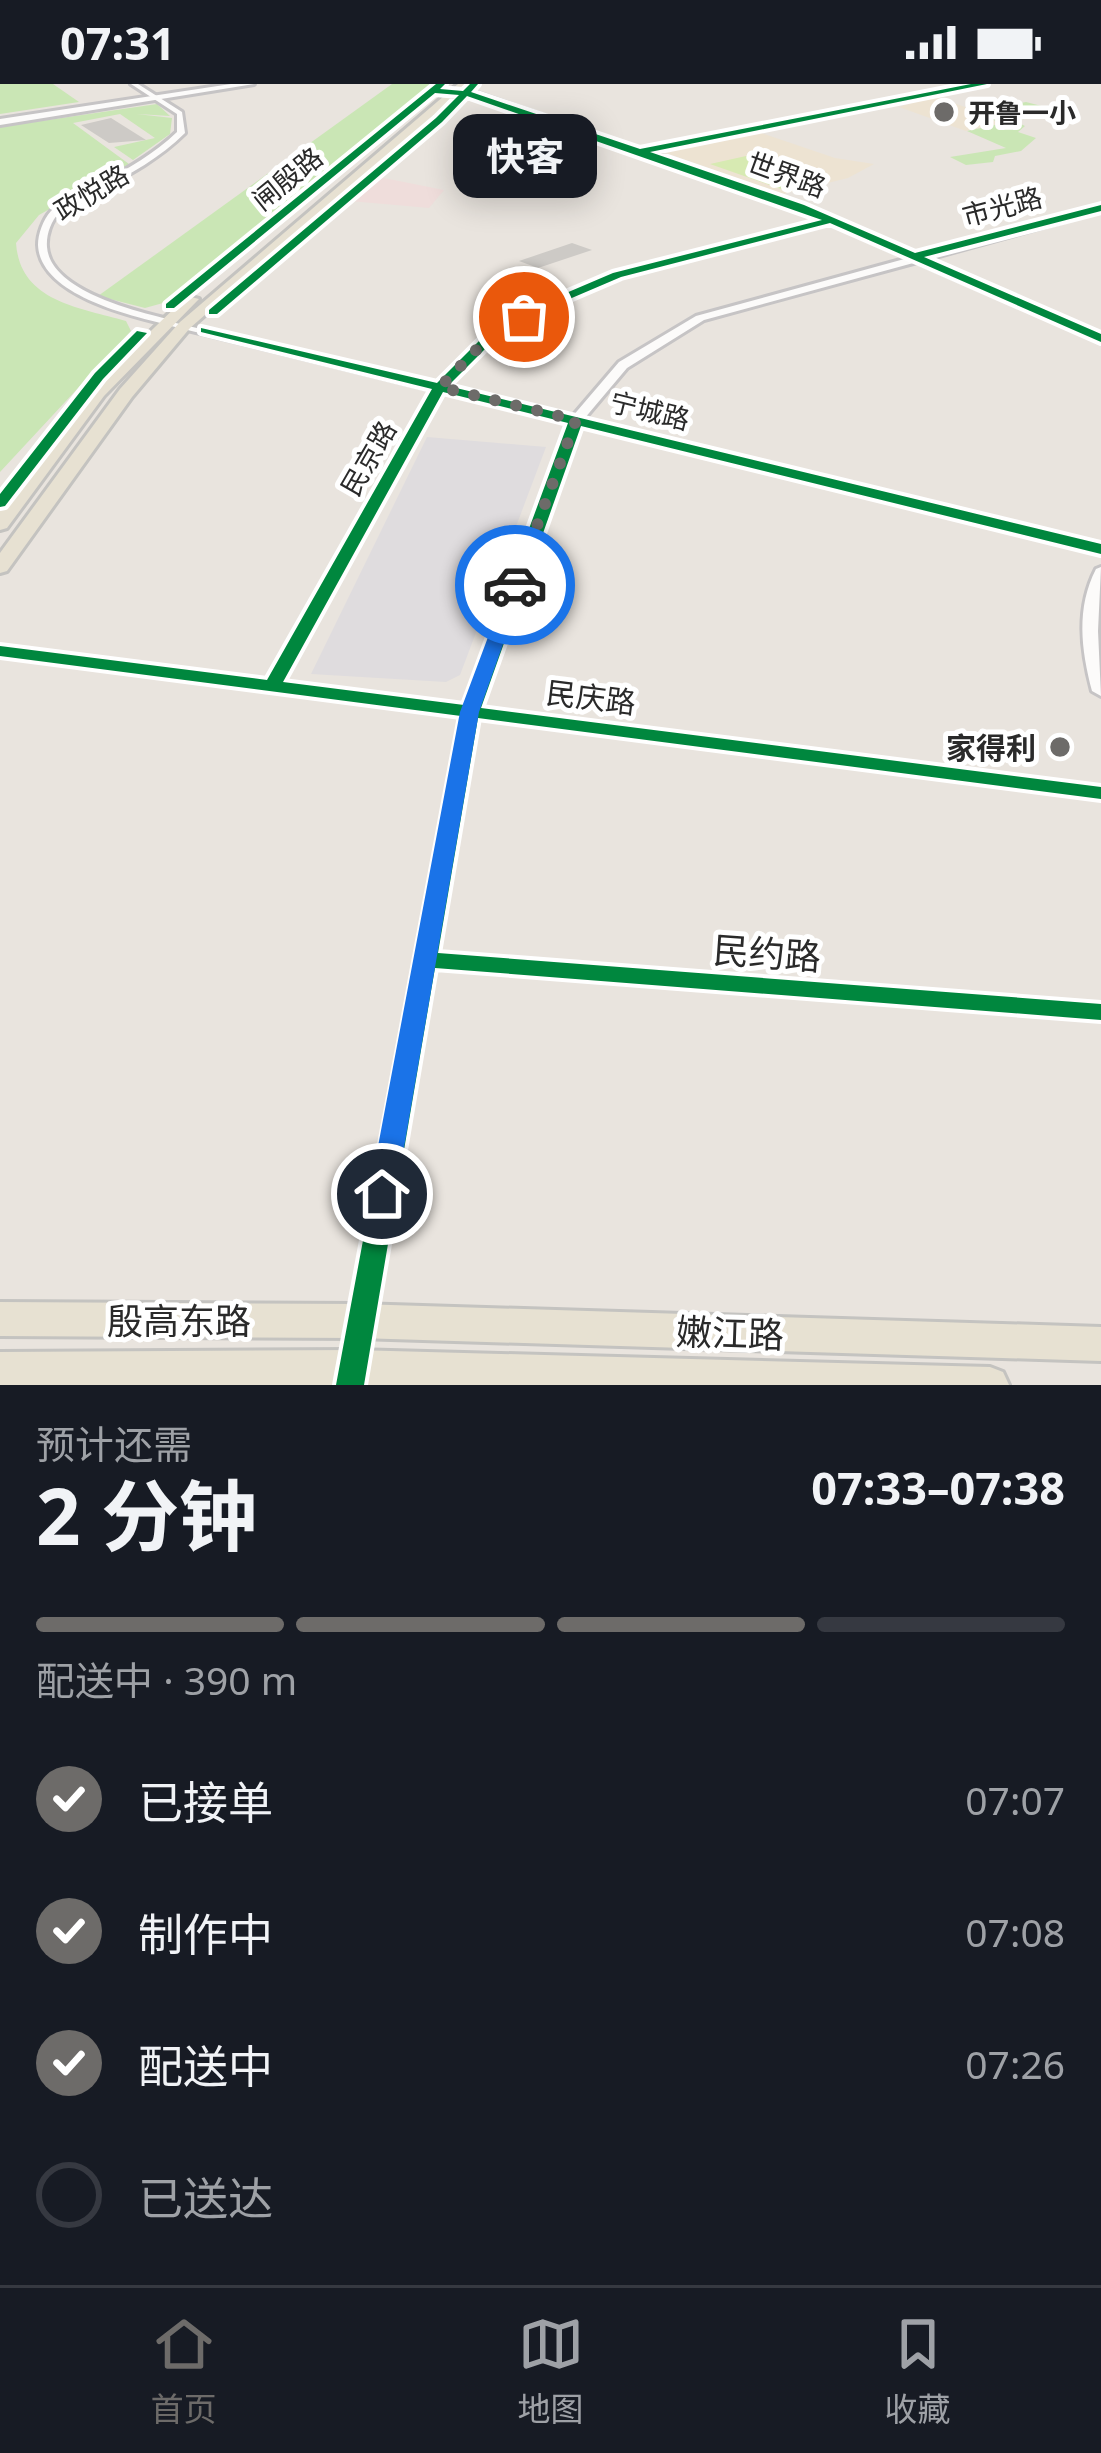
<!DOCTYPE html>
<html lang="zh">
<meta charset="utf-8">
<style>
:root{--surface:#171b24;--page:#242831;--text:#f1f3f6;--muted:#9ea1a6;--line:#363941;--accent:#6d6b69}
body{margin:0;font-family:"Noto Sans","Noto Sans SC",sans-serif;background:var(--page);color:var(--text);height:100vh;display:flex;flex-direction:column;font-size:45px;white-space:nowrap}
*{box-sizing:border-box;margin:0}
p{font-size:39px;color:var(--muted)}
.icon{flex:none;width:66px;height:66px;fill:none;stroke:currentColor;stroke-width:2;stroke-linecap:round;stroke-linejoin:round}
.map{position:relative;height:1301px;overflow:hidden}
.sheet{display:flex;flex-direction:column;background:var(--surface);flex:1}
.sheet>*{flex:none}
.pin{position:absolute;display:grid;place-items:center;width:102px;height:102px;color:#fff;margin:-51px;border:6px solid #fff;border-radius:50%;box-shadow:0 3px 12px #0007}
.courier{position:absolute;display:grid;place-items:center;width:120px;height:120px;margin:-60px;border:9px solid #1a73e8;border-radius:50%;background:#fff;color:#222;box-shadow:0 3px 15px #0007}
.bubble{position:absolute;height:84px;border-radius:24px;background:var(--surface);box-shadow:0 6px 30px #0003;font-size:39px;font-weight:700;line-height:84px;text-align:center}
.overview em{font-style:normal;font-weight:700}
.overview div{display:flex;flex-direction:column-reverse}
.overview{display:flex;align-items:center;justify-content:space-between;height:204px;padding:0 36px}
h1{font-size:78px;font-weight:700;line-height:90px}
.bar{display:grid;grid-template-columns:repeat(4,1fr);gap:18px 12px;align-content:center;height:144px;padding:0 36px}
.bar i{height:15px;border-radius:9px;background:var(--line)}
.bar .current{background:var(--accent)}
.bar p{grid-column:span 4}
ol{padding:0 36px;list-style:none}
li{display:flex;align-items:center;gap:36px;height:132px}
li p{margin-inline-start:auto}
li .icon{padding:12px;border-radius:50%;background:var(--accent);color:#fff;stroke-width:4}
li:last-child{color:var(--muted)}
li i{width:66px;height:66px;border:6px solid var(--line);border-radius:50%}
.status{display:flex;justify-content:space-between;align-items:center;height:84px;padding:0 60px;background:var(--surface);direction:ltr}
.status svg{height:33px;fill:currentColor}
.tabs{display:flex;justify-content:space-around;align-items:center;height:168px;border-top:3px solid var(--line);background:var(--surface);font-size:33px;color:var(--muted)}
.tabs a{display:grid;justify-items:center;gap:6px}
.tabs .current{color:var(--accent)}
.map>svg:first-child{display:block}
.industrial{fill:#dfdcde}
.education{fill:#ede3d2}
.medical{fill:#efdddb}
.green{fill:#cae6b5}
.pitch{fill:#d7eab2}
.building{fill:#cdcac6}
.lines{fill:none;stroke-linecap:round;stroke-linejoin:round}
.minor-casing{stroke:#c6c4c5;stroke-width:6}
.tertiary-casing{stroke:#c6c4c5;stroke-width:6}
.secondary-casing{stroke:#c6c4c5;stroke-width:6}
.primary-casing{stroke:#c4c3c0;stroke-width:6}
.minor{fill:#fcfbfa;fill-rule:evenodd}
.tertiary{fill:#fcfbfa;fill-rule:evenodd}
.secondary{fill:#fcfbfa;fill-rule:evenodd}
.primary{fill:#e7e1d2;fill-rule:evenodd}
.cycleway-casing{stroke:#fff;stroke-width:8}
.cycleway{fill:#00873e;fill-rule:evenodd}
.route{fill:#1a73e8}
.done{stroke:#6d6b69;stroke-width:12;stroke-dasharray:0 21.6}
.poi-dot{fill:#6d6b69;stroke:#fff;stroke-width:4.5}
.labels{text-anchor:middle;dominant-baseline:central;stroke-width:10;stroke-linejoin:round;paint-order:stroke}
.far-poi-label{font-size:27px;font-weight:bold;fill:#2a2a2a;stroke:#fff;text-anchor:start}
.far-street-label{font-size:27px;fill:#2a2a2a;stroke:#fff}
.street-label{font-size:30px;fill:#2a2a2a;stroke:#fff}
.poi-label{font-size:30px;font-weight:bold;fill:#2a2a2a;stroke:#fff;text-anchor:end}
.near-street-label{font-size:36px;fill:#2a2a2a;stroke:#fff}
</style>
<div class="status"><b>07:31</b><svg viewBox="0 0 49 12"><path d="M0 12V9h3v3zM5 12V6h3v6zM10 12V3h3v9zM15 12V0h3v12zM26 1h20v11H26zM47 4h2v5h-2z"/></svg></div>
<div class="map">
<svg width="1101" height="1301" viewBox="0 0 1101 1301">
<rect width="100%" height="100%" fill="#e9e4de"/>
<!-- industrial -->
<polygon class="industrial" points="427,353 546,363 460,591 446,598 311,590"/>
<!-- education -->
<g class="education">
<polygon points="934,12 985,30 999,40 966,47 899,23"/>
<polygon points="755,47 835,74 874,80 848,94 783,110 663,68"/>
</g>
<!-- medical -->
<polygon class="medical" points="379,93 444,106 429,124 350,117"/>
<!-- green -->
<g class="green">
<polygon points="0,0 53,0 79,18 0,30"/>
<polygon points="392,0 432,0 163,219 145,224 98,212"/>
<polygon points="1026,18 1053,25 1025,26 1024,35 1015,37 1025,42 1018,48 1036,54 1021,67 995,72 993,78 966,81 950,73 1006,64 967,47 999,40 986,30 1019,33 992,25"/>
<path d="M157,20L170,32L137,30L172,34L170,50L133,76L114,63L155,54L120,30L73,39L129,80L39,131L16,159C20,217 77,223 126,237L131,247L0,388V43Z"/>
</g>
<!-- pitch -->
<polygon class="pitch" points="746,72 813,96 813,99 784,106 710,80"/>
<!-- building -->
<g class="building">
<polygon points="111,34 146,56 109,59 81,41"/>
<polygon points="572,159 592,166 538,184 519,177"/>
</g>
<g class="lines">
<!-- minor casing -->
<g class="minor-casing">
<g id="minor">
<path d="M131,0H138L182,28L185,49C160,74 130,90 100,106C87,112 69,119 59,129C51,137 46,151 47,163C50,206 134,227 168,235L170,237L165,240C127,231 40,210 38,161C38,150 43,136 51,127C63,115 85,107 100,99C128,85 154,70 177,48V30Z"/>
<polygon points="832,134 836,136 835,138 620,193 552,222 486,262 444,305 280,600 278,603 268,603 266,600 435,303 480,258 546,218 614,189"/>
<polygon points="428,870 1101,921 1101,935 428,882 422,881 419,876 422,871"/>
</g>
</g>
<!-- tertiary casing -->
<g class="tertiary-casing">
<g id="tertiary">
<polygon points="971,0 987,0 650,68 804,121 919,171 1101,121 1101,127 928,175 1101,250 1101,258 917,178 704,236 627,284 584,335 1101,460 1101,470 580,342 481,624 1101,703 1101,715 478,634 366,1289 362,1298 355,1301 342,1298 338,1289 461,632 0,572 0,562 464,621 568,339 163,240 163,236 572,333 619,278 696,232 908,174 798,125 471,12 441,9 441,5 475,8 640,65"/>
<path d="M1101,483L1098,547L1101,612L1092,607C1081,565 1076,524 1096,485Z"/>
</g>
</g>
<!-- secondary casing -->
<g class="secondary-casing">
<polygon id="secondary" points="231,0 254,0 0,41 0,35"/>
</g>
<!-- primary casing -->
<g class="primary-casing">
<g id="primary">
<polygon points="458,0 469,0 190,244 132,313 7,487 0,489 0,469 120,305 180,238"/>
<polygon points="187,212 199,215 104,312 7,444 0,446 0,427 92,304"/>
<polygon points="0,1218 359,1220 1101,1243 1101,1277 359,1254 0,1252"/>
<polygon points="354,1266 990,1283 1003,1288 1009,1301 0,1301 0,1268"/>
</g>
</g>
<!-- minor -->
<use href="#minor" class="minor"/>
<!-- tertiary -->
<use href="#tertiary" class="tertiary"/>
<!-- secondary -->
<use href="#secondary" class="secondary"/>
<!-- primary -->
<use href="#primary" class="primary"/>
<!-- cycleway casing -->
<g class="cycleway-casing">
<g id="cycleway">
<path d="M436,0H445L440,5L463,7L470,0H478L471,8L640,65L971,0H987L650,68L804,121L915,169L1101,121V127L924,173L1101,250V258L830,139L621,193L553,222L487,263L448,302L1101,460V470L581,342L481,624L1101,703V715L478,634L438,869L1101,920V936L435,884L364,1301H336L461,632L0,572V562L267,596L432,305L201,248V244L437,299L479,257L545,218L613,189L822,136L467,12L442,38L217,230H209V226L436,34L459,11L435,9L174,224H166V220ZM443,308L568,339L464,621L283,598Z"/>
<polygon points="137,247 147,249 103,295 5,422 0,423 0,410 95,289"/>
</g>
</g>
<!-- cycleway -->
<use href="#cycleway" class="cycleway"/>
</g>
<!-- route -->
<polygon class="route" points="509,497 524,501 479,628 396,1110 382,1122 369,1110 460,628"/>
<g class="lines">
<!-- done -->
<polyline class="done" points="515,501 576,336 440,303 482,260 524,233"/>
</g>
<!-- markers -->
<g class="poi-dot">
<circle cx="944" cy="28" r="12"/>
<circle cx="1060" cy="663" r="12"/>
</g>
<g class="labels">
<!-- far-poi labels -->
<g class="far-poi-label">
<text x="968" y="28">开鲁一小</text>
</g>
<!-- far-street labels -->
<g class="far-street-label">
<text transform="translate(787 90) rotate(20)">世界路</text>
<text transform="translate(287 94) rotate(-39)">闸殷路</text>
<text transform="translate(91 108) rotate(-31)">政悦路</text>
<text transform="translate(1002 122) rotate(-15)">市光路</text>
<text transform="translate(650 326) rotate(14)">宁城路</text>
<text transform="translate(368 374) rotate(-60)">民京路</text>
</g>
<!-- street labels -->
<g class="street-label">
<text transform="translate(591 613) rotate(7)">民庆路</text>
</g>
<!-- poi labels -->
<g class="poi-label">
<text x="1036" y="663">家得利</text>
</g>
<!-- near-street labels -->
<g class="near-street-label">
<text transform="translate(767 869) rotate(4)">民约路</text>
<text x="179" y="1236">殷高东路</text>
<text transform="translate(730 1249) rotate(2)">嫩江路</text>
</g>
</g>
</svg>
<div class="pin" style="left:524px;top:233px;background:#ea580c"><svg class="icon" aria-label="bag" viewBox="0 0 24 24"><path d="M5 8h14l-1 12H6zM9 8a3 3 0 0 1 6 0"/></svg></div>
<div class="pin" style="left:382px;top:1110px;background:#1f2937"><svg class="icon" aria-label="home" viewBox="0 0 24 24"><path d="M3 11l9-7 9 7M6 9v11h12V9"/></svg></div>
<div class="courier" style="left:515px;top:501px"><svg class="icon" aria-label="car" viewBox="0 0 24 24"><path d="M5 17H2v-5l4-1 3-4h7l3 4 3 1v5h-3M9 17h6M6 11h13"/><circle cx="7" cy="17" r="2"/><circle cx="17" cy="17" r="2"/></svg></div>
<div class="bubble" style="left:453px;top:30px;width:144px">快客</div>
</div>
<section class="sheet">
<div class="overview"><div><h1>2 分钟</h1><p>预计还需</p></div><em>07:33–07:38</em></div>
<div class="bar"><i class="current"></i><i class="current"></i><i class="current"></i><i></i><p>配送中 · 390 m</p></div>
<ol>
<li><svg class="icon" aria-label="check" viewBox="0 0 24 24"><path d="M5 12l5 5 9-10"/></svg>已接单<p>07:07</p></li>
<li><svg class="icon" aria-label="check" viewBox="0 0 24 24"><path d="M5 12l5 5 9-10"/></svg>制作中<p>07:08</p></li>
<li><svg class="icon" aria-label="check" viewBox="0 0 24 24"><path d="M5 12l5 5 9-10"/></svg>配送中<p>07:26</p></li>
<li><i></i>已送达</li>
</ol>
</section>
<nav class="tabs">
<a class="current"><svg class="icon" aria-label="home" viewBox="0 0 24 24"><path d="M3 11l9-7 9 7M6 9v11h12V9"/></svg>首页</a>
<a><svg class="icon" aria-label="map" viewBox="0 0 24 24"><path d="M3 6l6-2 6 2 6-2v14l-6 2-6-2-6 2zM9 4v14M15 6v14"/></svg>地图</a>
<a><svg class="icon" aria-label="saved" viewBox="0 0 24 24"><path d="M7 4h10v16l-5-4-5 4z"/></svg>收藏</a>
</nav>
